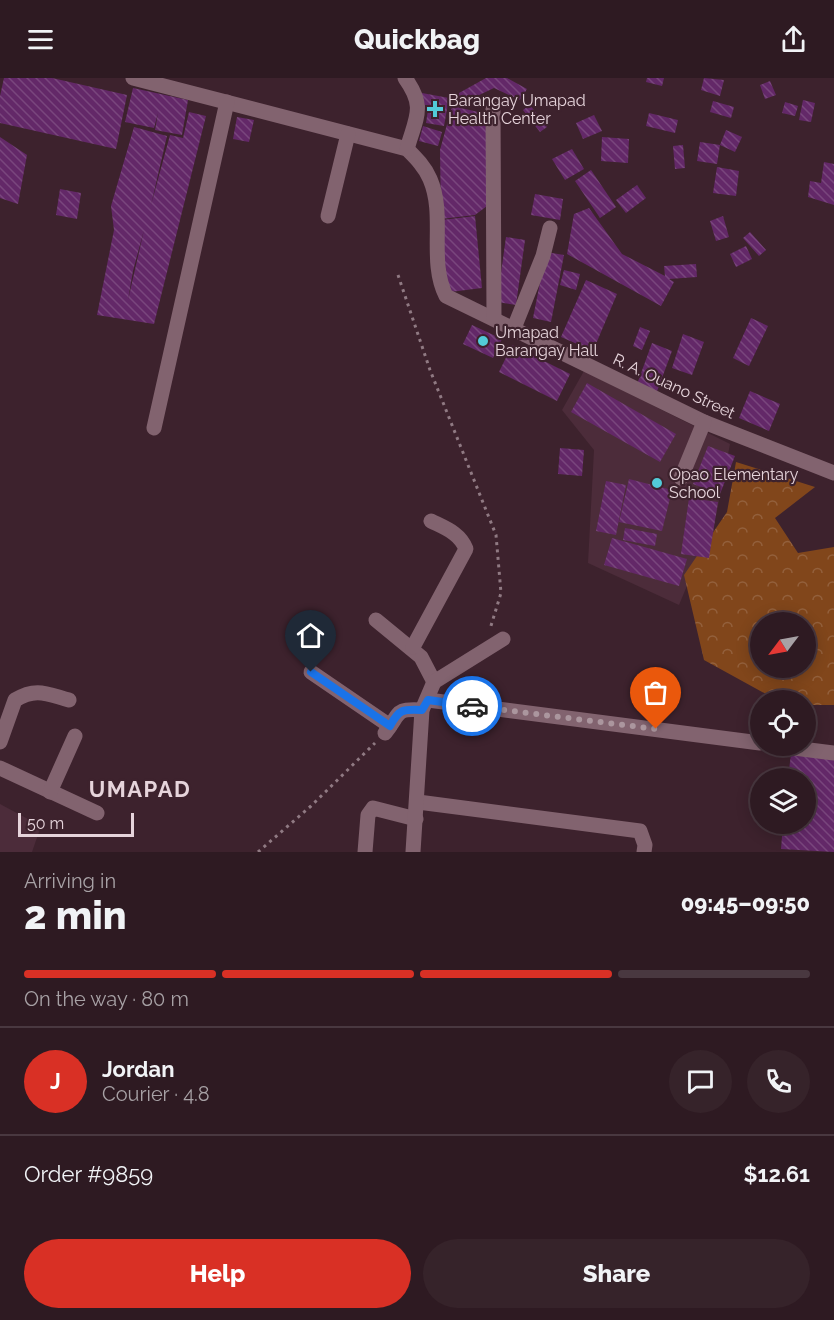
<!DOCTYPE html>
<meta charset="utf-8">
<style>
:root{--surface:#2e1a22;--page:#36232a;--text:#f1f3f6;--muted:#a7a1a5;--line:#493840;--accent:#d93025}
body{margin:0;font-family:Raleway,sans-serif;background:var(--page);color:var(--text);height:100vh;display:flex;flex-direction:column;font-size:22px;white-space:nowrap}
*{box-sizing:border-box;margin:0}
p{font-size:20px;color:var(--muted)}
.icon{flex:none;width:33px;height:33px;fill:none;stroke:currentColor;stroke-width:2;stroke-linecap:round;stroke-linejoin:round}
.map{position:relative;height:774px;overflow:hidden}
.panel{display:flex;flex-direction:column;background:var(--surface);flex:1}
.panel>*{flex:none}
.needle{width:39px;rotate:238deg}
.buttons{position:absolute;left:750px;top:534px;display:grid;gap:12px}
.buttons a{display:grid;place-items:center;width:66px;height:66px;border-radius:50%;background:var(--surface);box-shadow:0 3px 15px #0003,0 0 0 2px var(--line);font-size:30px}
.scale{position:absolute;left:18px;bottom:15px;width:116px;box-sizing:border-box;padding-left:6px;border:3px solid #e6d4db;border-top:0;font-size:16px;line-height:21px;white-space:nowrap;color:#e6d4db;-webkit-text-stroke:4px #3d222d;paint-order:stroke}
.pin{position:absolute;display:grid;place-items:center;width:51px;height:51px;color:#fff;margin:-62px -26px;border-radius:50% 50% 50% 0;rotate:-45deg;box-shadow:0 0 6px #0007}
.pin .icon{rotate:45deg}
.courier{position:absolute;display:grid;place-items:center;width:60px;height:60px;margin:-30px;border:4px solid #1a73e8;border-radius:50%;background:#fff;color:#222;box-shadow:0 2px 8px #0007}
.head em{font-style:normal;font-weight:800}
.head div{display:flex;flex-direction:column-reverse}
.head{display:flex;align-items:center;justify-content:space-between;height:102px;padding:0 24px}
h1{font-size:39px;font-weight:800;line-height:45px}
.bar{display:grid;grid-template-columns:repeat(4,1fr);gap:9px 6px;align-content:center;height:72px;padding:0 24px}
.bar i{height:8px;border-radius:4px;background:var(--line)}
.bar .active{background:var(--accent)}
.bar p{grid-column:span 4}
.line{display:flex;align-items:center;gap:15px;padding:0 24px;border-top:2px solid var(--line)}
.line div{flex:1}
.round{display:grid;place-items:center;flex:none;width:63px;height:63px;border-radius:32px;background:var(--page)}
.action{display:flex;gap:12px;margin-top:auto;padding:12px 24px}
.action a{flex:1;height:69px;border-radius:36px;background:var(--accent);color:#fff;font-size:24px;font-weight:800;line-height:69px;text-align:center}
.action a+a{background:var(--page);color:var(--text)}
header{display:flex;justify-content:space-between;align-items:center;height:78px;padding:0 24px;background:var(--surface);font-size:27px;font-weight:800}
.map>svg:first-child{display:block}
.built{fill:#4c2c3a}
.forest{fill:url(#forest-crowns);fill-rule:evenodd}
.building{fill:url(#building-back-hatch);fill-rule:evenodd}
.lines{fill:none;stroke-linecap:round;stroke-linejoin:round}
.path{stroke:#907a83;stroke-width:3;stroke-dasharray:3 4.5;stroke-linecap:butt}
.minor{stroke:#82636f;stroke-width:15}
.done{stroke:#ab969e;stroke-width:6;stroke-dasharray:0 10.8}
.route{stroke:#1a73e8;stroke-width:8}
.poi-dot{fill:#52cbd8;stroke:#3d222d;stroke-width:2}
.labels{text-anchor:middle;dominant-baseline:central;stroke-width:4.5;stroke-linejoin:round;paint-order:stroke}
.poi-label{font-size:16px;fill:#e6d4db;stroke:#3d222d;text-anchor:start}
.street-label{font-size:16px;fill:#e6d4db;stroke:#3d222d}
.district-label{font-size:22px;font-weight:bold;letter-spacing:1.5px;fill:#e6d4db;stroke:#3d222d}
</style>
<header><svg class="icon" aria-label="menu" viewBox="0 0 24 24"><path d="M4 6h16M4 12h16M4 18h16"/></svg>Quickbag<svg class="icon" aria-label="share" viewBox="0 0 24 24"><path d="M12 15V3M7 8l5-5 5 5M5 13v7h14v-7"/></svg></header>
<div class="map">
<svg width="834" height="774" viewBox="0 0 834 774">
<defs>
<pattern id="forest-crowns" width="20" height="18" patternUnits="userSpaceOnUse" patternTransform="scale(1.5)"><rect width="20" height="18" fill="#81461b"/><path d="M2 6a3 3 0 1 1 6 0M12 15a3 3 0 1 1 6 0" fill="none" stroke="#93603c"/></pattern>
<pattern id="building-back-hatch" width="6" height="6" patternUnits="userSpaceOnUse" patternTransform="scale(1.5)"><rect width="6" height="6" fill="#632868"/><path d="M-1 5l2 2M0 0l6 6M5-1l2 2" fill="none" stroke="#79467d"/></pattern>
</defs>
<rect width="100%" height="100%" fill="#3d222d"/>
<!-- built -->
<g class="built">
<polygon points="584,293 730,366 716,438 679,527 588,485 594,372 562,332"/>
<polygon points="0,726 41,748 32,774 0,774"/>
</g>
<!-- forest -->
<path class="forest" d="M736,384L815,409L775,440L798,475L834,469V627H806V622H777L704,582L684,497L727,434ZM760,544H806V590H760Z"/>
<!-- building -->
<g class="building">
<polygon points="4,0 52,0 127,17 116,71 0,45 0,18"/>
<polygon points="486,0 507,0 527,11 520,22 494,10 473,20 470,30 457,28 459,15"/>
<polygon points="647,0 664,0 662,8 646,4"/>
<polygon points="704,0 724,2 720,18 701,12"/>
<polygon points="770,3 776,17 765,21 760,7"/>
<polygon points="133,10 188,22 182,57 155,52 158,35 154,50 125,44"/>
<polygon points="422,15 449,20 444,48 426,45 428,32 419,30"/>
<polygon points="803,22 815,25 811,44 799,42"/>
<polygon points="713,23 734,29 731,40 710,34"/>
<polygon points="785,24 798,28 795,38 782,35"/>
<polygon points="530,27 547,49 540,54 523,32"/>
<polygon points="452,28 487,36 487,128 475,137 441,141 440,72"/>
<path d="M189,34L206,38L154,246L97,237L114,152L111,128L134,49L167,58L151,127L170,57L183,60ZM144,152L128,222L133,193Z"/>
<polygon points="649,35 678,42 675,55 646,48"/>
<polygon points="594,37 602,53 583,61 576,45"/>
<polygon points="237,39 254,42 249,64 233,61"/>
<polygon points="423,48 442,54 438,68 419,63"/>
<polygon points="726,52 742,59 735,74 720,67"/>
<polygon points="0,59 27,77 18,126 0,120"/>
<polygon points="602,59 629,61 628,85 601,83"/>
<polygon points="700,64 720,67 717,86 697,83"/>
<polygon points="683,67 685,90 675,91 673,68"/>
<polygon points="572,71 584,91 565,102 552,81"/>
<polygon points="824,84 834,86 834,127 808,119 810,103 821,105"/>
<polygon points="717,89 739,93 736,118 713,115"/>
<polygon points="591,92 616,129 600,140 575,103"/>
<polygon points="637,107 646,120 626,135 616,122"/>
<polygon points="60,111 81,115 77,141 56,137"/>
<polygon points="535,116 563,121 560,142 531,137"/>
<polygon points="589,130 622,176 665,198 664,188 696,186 697,199 669,201 674,204 661,228 567,176 574,136"/>
<polygon points="475,138 482,210 450,214 441,194 442,142"/>
<polygon points="723,138 729,159 716,163 710,143"/>
<polygon points="750,154 766,172 759,178 743,160"/>
<polygon points="506,159 525,162 516,227 497,224"/>
<polygon points="746,168 752,181 736,189 730,176"/>
<polygon points="546,174 564,177 551,244 533,240"/>
<polygon points="564,192 580,196 576,212 560,207"/>
<polygon points="586,202 617,216 593,273 561,259"/>
<polygon points="751,240 768,248 749,288 733,280"/>
<polygon points="472,247 502,261 493,280 463,266"/>
<polygon points="640,249 650,253 642,272 633,268"/>
<polygon points="683,256 704,264 692,297 672,290"/>
<polygon points="652,265 672,273 656,316 636,309"/>
<polygon points="512,267 570,296 557,323 499,294"/>
<polygon points="587,305 676,356 660,384 571,334"/>
<polygon points="750,313 780,326 769,353 739,340"/>
<polygon points="708,368 735,378 720,416 693,406"/>
<polygon points="560,370 584,372 582,398 558,396"/>
<polygon points="629,401 672,412 662,453 619,444"/>
<polygon points="606,403 626,407 616,457 596,453"/>
<polygon points="689,420 718,424 709,480 681,476"/>
<polygon points="625,450 657,456 655,468 623,462"/>
<polygon points="612,460 687,481 679,508 604,487"/>
<polygon points="791,676 834,680 834,774 781,771 783,746 806,746 806,700 788,700"/>
</g>
<g class="lines">
<!-- path -->
<g class="path">
<polyline points="398,197 430,292 496,457 501,515 490,551"/>
<polyline points="258,774 311,728 375,665"/>
</g>
<!-- minor -->
<g class="minor">
<path d="M133,0L407,71C416,80 425,89 430,101C446,138 428,182 446,218L704,344L834,395"/>
<path d="M405,0C426,29 416,39 407,71"/>
<polyline points="493,31 494,240"/>
<polyline points="328,138 348,56"/>
<polyline points="514,250 543,178 550,150"/>
<polyline points="154,350 227,24"/>
<polyline points="681,400 704,344"/>
<polyline points="376,542 421,579 434,604"/>
<path d="M413,569L466,471C460,455 445,450 431,443"/>
<polyline points="311,594 390,648"/>
<polyline points="428,622 760,665"/>
<path d="M385,655C401,635 394,630 422,632"/>
<path d="M0,664L15,622C36,609 47,616 69,622"/>
<polyline points="778,668 834,675"/>
<polyline points="0,690 97,735"/>
<polyline points="50,714 75,658"/>
<polyline points="418,724 640,753 645,767 644,774"/>
<polyline points="365,774 368,737 373,730 416,741"/>
<polyline points="413,774 422,632 434,604 503,561"/>
</g>
</g>
<g class="lines">
<!-- done -->
<polyline class="done" points="472,628 656,651"/>
<!-- route -->
<path class="route" d="M311,594L390,648C399,631 403,631 422,632L428,622L472,628"/>
</g>
<!-- markers -->
<g class="poi-dot">
<path d="M432 22h6v6h6v6h-6v6h-6v-6h-6v-6h6z"/>
<circle cx="483" cy="263" r="6"/>
<circle cx="657" cy="405" r="6"/>
</g>
<g class="labels">
<!-- poi labels -->
<g class="poi-label">
<text x="448" y="22">Barangay Umapad<tspan x="448" dy="18">Health Center</tspan></text>
<text x="495" y="254">Umapad<tspan x="495" dy="18">Barangay Hall</tspan></text>
<text x="669" y="396">Opao Elementary<tspan x="669" dy="18">School</tspan></text>
</g>
<!-- street labels -->
<g class="street-label">
<text transform="translate(674 308) rotate(25)">R. A. Ouano Street</text>
</g>
<!-- district labels -->
<g class="district-label">
<text x="140" y="711">UMAPAD</text>
</g>
</g>
</svg>
<div class="buttons">
<a><svg class="needle" viewBox="-14 -14 28 28"><path d="M0-13l5 13h-10z" fill="#e53935"/><path d="M0 13l5-13h-10z" fill="#a7a1a5"/></svg></a>
<a><svg class="icon" aria-label="locate" viewBox="0 0 24 24"><circle cx="12" cy="12" r="6"/><path d="M12 2v4M12 18v4M2 12h4M18 12h4"/></svg></a>
<a><svg class="icon" aria-label="layers" viewBox="0 0 24 24"><path d="M12 4l9 5-9 5-9-5zM3 14l9 5 9-5"/></svg></a>
</div>
<div class="scale">50 m</div>
<div class="pin" style="left:656px;top:651px;background:#ea580c"><svg class="icon" aria-label="bag" viewBox="0 0 24 24"><path d="M5 8h14l-1 12H6zM9 8a3 3 0 0 1 6 0"/></svg></div>
<div class="pin" style="left:311px;top:594px;background:#1f2937"><svg class="icon" aria-label="home" viewBox="0 0 24 24"><path d="M3 11l9-7 9 7M6 9v11h12V9"/></svg></div>
<div class="courier" style="left:472px;top:628px"><svg class="icon" aria-label="car" viewBox="0 0 24 24"><path d="M5 17H2v-5l4-1 3-4h7l3 4 3 1v5h-3M9 17h6M6 11h13"/><circle cx="7" cy="17" r="2"/><circle cx="17" cy="17" r="2"/></svg></div>
</div>
<section class="panel">
<div class="head"><div><h1>2 min</h1><p>Arriving in</p></div><em>09:45–09:50</em></div>
<div class="bar"><i class="active"></i><i class="active"></i><i class="active"></i><i></i><p>On the way · 80 m</p></div>
<div class="line" style="height:108px"><b class="round" style="background:var(--accent);color:#fff">J</b><div><b>Jordan</b><p>Courier · 4.8</p></div><a class="round"><svg class="icon" aria-label="chat" viewBox="0 0 24 24"><path d="M4 5h16v11H9l-5 4z"/></svg></a><a class="round"><svg class="icon" aria-label="phone" viewBox="0 0 24 24"><path d="M5 4h4l2 5-3 2q2 4 5 5l2-3 5 2v4C11 20 4 13 5 4z"/></svg></a></div>
<div class="line" style="height:78px"><div>Order #9859</div><b>$12.61</b></div>
<div class="action"><a>Help</a><a>Share</a></div>
</section>
